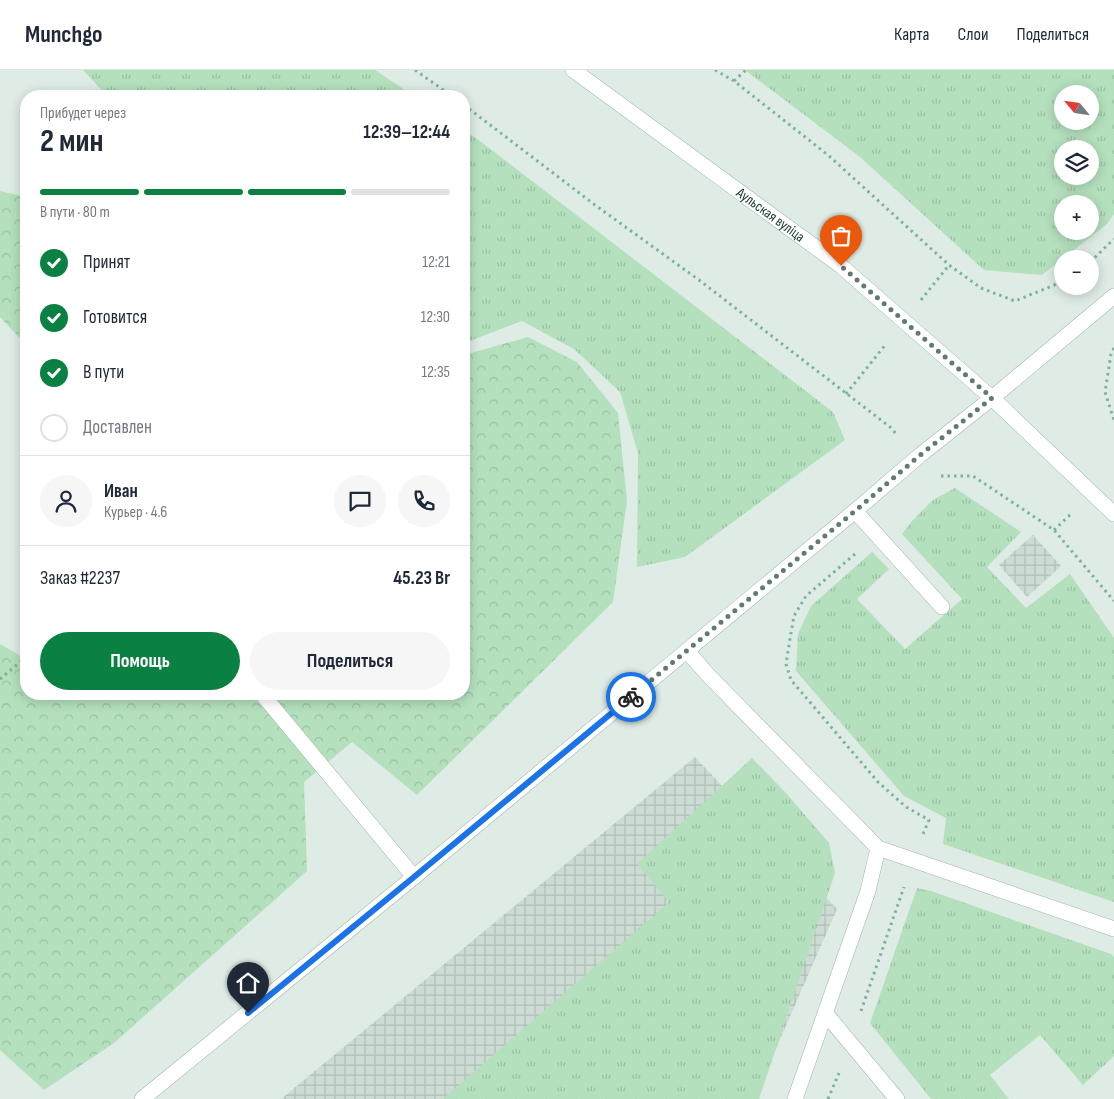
<!DOCTYPE html>
<html lang="ru">
<meta charset="utf-8">
<style>
:root{--surface:#fff;--page:#f6f6f7;--text:#1f2937;--muted:#747a83;--line:#e0e1e3;--accent:#0b8043}
body{margin:0;font-family:"Sofia Sans Condensed",sans-serif;background:var(--page);color:var(--text);height:100vh;display:flex;flex-direction:column;font-size:19px;white-space:nowrap}
*{box-sizing:border-box;margin:0}
p{font-size:16px;color:var(--muted)}
.icon{flex:none;width:28px;height:28px;fill:none;stroke:currentColor;stroke-width:2;stroke-linecap:round;stroke-linejoin:round}
.map{position:relative;flex:1;overflow:hidden}
.panel{position:absolute;left:20px;top:20px;width:450px;height:610px;display:flex;flex-direction:column;background:var(--surface);border-radius:20px;box-shadow:0 2px 12px #0003}
.panel>*{flex:none}
.needle{width:32px;rotate:299deg}
.tools{position:absolute;left:1054px;top:15px;display:grid;gap:10px}
.tools a{display:grid;place-items:center;width:45px;height:45px;border-radius:50%;background:var(--surface);box-shadow:0 2px 12px #0003;font-size:25px}
.pin{position:absolute;display:grid;place-items:center;width:42px;height:42px;color:#fff;margin:-51px -21px;border-radius:50% 50% 50% 0;rotate:-45deg;box-shadow:0 0 5px #0007}
.pin .icon{rotate:45deg}
.courier{position:absolute;display:grid;place-items:center;width:50px;height:50px;margin:-25px;border:4px solid #1a73e8;border-radius:50%;background:#fff;color:#222;box-shadow:0 1px 6px #0007}
.summary em{font-style:normal;font-weight:700}
.summary div{display:flex;flex-direction:column-reverse}
.summary{display:flex;align-items:center;justify-content:space-between;height:85px;padding:0 20px}
h1{font-size:32px;font-weight:700;line-height:38px}
.bar{display:grid;grid-template-columns:repeat(4,1fr);gap:8px 5px;align-content:center;height:60px;padding:0 20px}
.bar i{height:6px;border-radius:4px;background:var(--line)}
.bar .current{background:var(--accent)}
.bar p{grid-column:span 4}
.line{display:flex;align-items:center;gap:12px;padding:0 20px;border-top:1px solid var(--line)}
.line div{flex:1}
.round{display:grid;place-items:center;flex:none;width:52px;height:52px;border-radius:26px;background:var(--page)}
ol{padding:0 20px;list-style:none}
li{display:flex;align-items:center;gap:15px;height:55px}
li p{margin-inline-start:auto}
li .icon{padding:5px;border-radius:50%;background:var(--accent);color:#fff;stroke-width:4}
li:last-child{color:var(--muted)}
li i{width:28px;height:28px;border:2px solid var(--line);border-radius:50%}
.button{display:flex;gap:10px;margin-top:auto;padding:10px 20px}
.button a{flex:1;height:58px;border-radius:30px;background:var(--accent);color:#fff;font-size:20px;font-weight:700;line-height:58px;text-align:center}
.button a+a{background:var(--page);color:var(--text)}
header{display:flex;align-items:center;gap:30px;box-sizing:border-box;height:70px;padding:0 25px;background:var(--surface);border-bottom:1px solid var(--line)}
header strong{font-size:24px}
nav{display:flex;gap:28px;margin-inline-start:auto;font-size:18px}
.map>svg:first-child{display:block}
.industrial{fill:url(#industrial-grid)}
.grass{fill:url(#grass-tufts);fill-rule:evenodd}
.forest{fill:url(#forest-crowns)}
.lines{fill:none;stroke-linecap:round;stroke-linejoin:round}
.lane-casing{stroke:#a1b4ac;stroke-width:16}
.secondary-casing{stroke:#9cb9ad;stroke-width:16}
.path{stroke:#7bb49e;stroke-width:3;stroke-dasharray:2.5 4;stroke-linecap:butt}
.lane{stroke:#fff;stroke-width:15}
.secondary{stroke:#fff;stroke-width:15}
.done{stroke:#617b71;stroke-width:5;stroke-dasharray:0 9}
.route{stroke:#1a73e8;stroke-width:6}
.labels{text-anchor:middle;dominant-baseline:central;stroke-width:4;stroke-linejoin:round;paint-order:stroke}
.street-label{font-size:15px;fill:#1e3e33;stroke:#eff8f3}
</style>
<header>
<strong>Munchgo</strong>
<nav><a>Карта</a><a>Слои</a><a>Поделиться</a></nav>
</header>
<div class="map">
<svg width="1114" height="1029" viewBox="0 0 1114 1029">
<defs>
<pattern id="industrial-grid" width="8" height="8" patternUnits="userSpaceOnUse" patternTransform="scale(1.25)"><rect width="8" height="8" fill="#ccdcd4"/><path d="M0 4h8M4 0v8" fill="none" stroke="#afbeb6"/></pattern>
<pattern id="grass-tufts" width="24" height="20" patternUnits="userSpaceOnUse" patternTransform="scale(1.25)"><rect width="24" height="20" fill="#b4e0bd"/><path d="M3 7l-1-3M5 7V3M7 7l1-3M15 17l-1-3M17 17v-4M19 17l1-3" fill="none" stroke="#9ac1a3"/></pattern>
<pattern id="forest-crowns" width="20" height="18" patternUnits="userSpaceOnUse" patternTransform="scale(1.25)"><rect width="20" height="18" fill="#b4e0bd"/><path d="M2 6a3 3 0 1 1 6 0M12 15a3 3 0 1 1 6 0" fill="none" stroke="#9ac1a3"/></pattern>
</defs>
<rect width="100%" height="100%" fill="#deece5"/>
<!-- industrial -->
<g class="industrial">
<polygon points="1033,465 1061,496 1027,527 999,495"/>
<polygon points="695,687 837,839 754,1029 281,1029"/>
</g>
<!-- grass -->
<g class="grass">
<polygon points="83,0 375,0 414,26 107,26"/>
<path d="M745,0H1114V144L1107,154L1042,205L984,200L860,87ZM1062,24H1090V51H1062ZM1062,79H1090V106H1062ZM1062,134H1090V161H1062Z"/>
<polygon points="464,60 484,74 833,342 845,370 685,487 637,497 638,383 620,322 574,279 522,251 464,273"/>
<polygon points="955,418 1021,462 987,497 1026,538 1070,504 1114,568 1114,832 943,774 946,748 904,726 796,601 798,564 811,536 872,482 889,499 857,529 905,579 962,529 902,464 912,451 933,430"/>
<polygon points="752,688 786,723 829,773 835,803 759,1029 443,1029 669,832 637,794"/>
<polygon points="917,818 931,821 1111,884 1114,887 1114,986 1083,1015 1040,965 990,1005 1009,1029 931,1029 870,953"/>
</g>
<!-- forest -->
<g class="forest">
<polygon points="0,121 26,127 26,275 0,247"/>
<polygon points="528,267 577,292 618,343 627,431 613,532 417,725 352,672 304,712 307,801 114,973 44,1020 0,980 0,574 26,589 26,624 86,624 92,628 97,624 464,624 464,285"/>
</g>
<g class="lines">
<!-- lane casing -->
<g class="lane-casing">
<g id="lane">
<polyline points="855,441 942,537"/>
<polyline points="687,581 709,606 878,778 868,821 795,1029"/>
<polyline points="262,624 414,807"/>
<polyline points="878,778 1114,859"/>
<polyline points="826,944 897,1029"/>
<polyline points="142,1029 414,807 855,441 919,386 992,328 1114,226"/>
</g>
</g>
<!-- secondary casing -->
<g class="secondary-casing">
<g id="secondary">
<path id="s1" d="M573,0L841,196L992,328L1114,444"/>
</g>
</g>
<!-- path -->
<g class="path">
<polyline points="415,0 452,26"/>
<polyline points="715,0 734,11 828,85 949,195 981,218 1015,231 1062,212"/>
<polyline points="734,11 746,0"/>
<polyline points="464,35 595,135 699,210 890,357 898,366"/>
<polyline points="1090,192 1114,169"/>
<polyline points="921,230 949,195"/>
<polyline points="1114,278 1111,284 1105,322 1114,350"/>
<polyline points="846,324 886,274"/>
<polyline points="941,406 973,406 1054,460 1114,531"/>
<polyline points="1054,460 1072,443"/>
<polyline points="855,484 806,526 794,546 790,569 786,594 791,610 878,712 906,737 929,750 923,764"/>
<polyline points="0,609 26,587"/>
<polyline points="861,941 904,817"/>
<polyline points="828,1029 839,1003"/>
</g>
<!-- lane -->
<use href="#lane" class="lane"/>
<!-- secondary -->
<use href="#secondary" class="secondary"/>
</g>
<g class="lines">
<!-- done -->
<polyline class="done" points="631,627 855,441 919,386 992,328 841,196"/>
<!-- route -->
<polyline class="route" points="248,943 414,807 631,627"/>
</g>
<g class="labels">
<!-- street labels -->
<g class="street-label">
<text stroke="none"><textPath href="#s1" startOffset="245">Аульская вуліца</textPath></text>
</g>
</g>
</svg>
<div class="tools">
<a><svg class="needle" viewBox="-14 -14 28 28"><path d="M0-13l5 13h-10z" fill="#e53935"/><path d="M0 13l5-13h-10z" fill="#747a83"/></svg></a>
<a><svg class="icon" aria-label="layers" viewBox="0 0 24 24"><path d="M12 4l9 5-9 5-9-5zM3 14l9 5 9-5"/></svg></a>
<a>+</a>
<a>−</a>
</div>
<div class="pin" style="left:841px;top:196px;background:#ea580c"><svg class="icon" aria-label="bag" viewBox="0 0 24 24"><path d="M5 8h14l-1 12H6zM9 8a3 3 0 0 1 6 0"/></svg></div>
<div class="pin" style="left:248px;top:943px;background:#1f2937"><svg class="icon" aria-label="home" viewBox="0 0 24 24"><path d="M3 11l9-7 9 7M6 9v11h12V9"/></svg></div>
<div class="courier" style="left:631px;top:627px"><svg class="icon" aria-label="bike" viewBox="0 0 24 24"><circle cx="6" cy="16" r="4"/><circle cx="18" cy="16" r="4"/><path d="M6 16l4-8h5l3 8M10 8l3 8H6M13 5h3"/></svg></div>
<section class="panel">
<div class="summary"><div><h1>2 мин</h1><p>Прибудет через</p></div><em>12:39–12:44</em></div>
<div class="bar"><i class="current"></i><i class="current"></i><i class="current"></i><i></i><p>В пути · 80 m</p></div>
<ol>
<li><svg class="icon" aria-label="check" viewBox="0 0 24 24"><path d="M5 12l5 5 9-10"/></svg>Принят<p>12:21</p></li>
<li><svg class="icon" aria-label="check" viewBox="0 0 24 24"><path d="M5 12l5 5 9-10"/></svg>Готовится<p>12:30</p></li>
<li><svg class="icon" aria-label="check" viewBox="0 0 24 24"><path d="M5 12l5 5 9-10"/></svg>В пути<p>12:35</p></li>
<li><i></i>Доставлен</li>
</ol>
<div class="line" style="height:90px"><a class="round"><svg class="icon" aria-label="person" viewBox="0 0 24 24"><circle cx="12" cy="8" r="4"/><path d="M4 21q1-7 8-7t8 7"/></svg></a><div><b>Иван</b><p>Курьер · 4.6</p></div><a class="round"><svg class="icon" aria-label="chat" viewBox="0 0 24 24"><path d="M4 5h16v11H9l-5 4z"/></svg></a><a class="round"><svg class="icon" aria-label="phone" viewBox="0 0 24 24"><path d="M5 4h4l2 5-3 2q2 4 5 5l2-3 5 2v4C11 20 4 13 5 4z"/></svg></a></div>
<div class="line" style="height:65px"><div>Заказ #2237</div><b>45.23 Br</b></div>
<div class="button"><a>Помощь</a><a>Поделиться</a></div>
</section>
</div>
